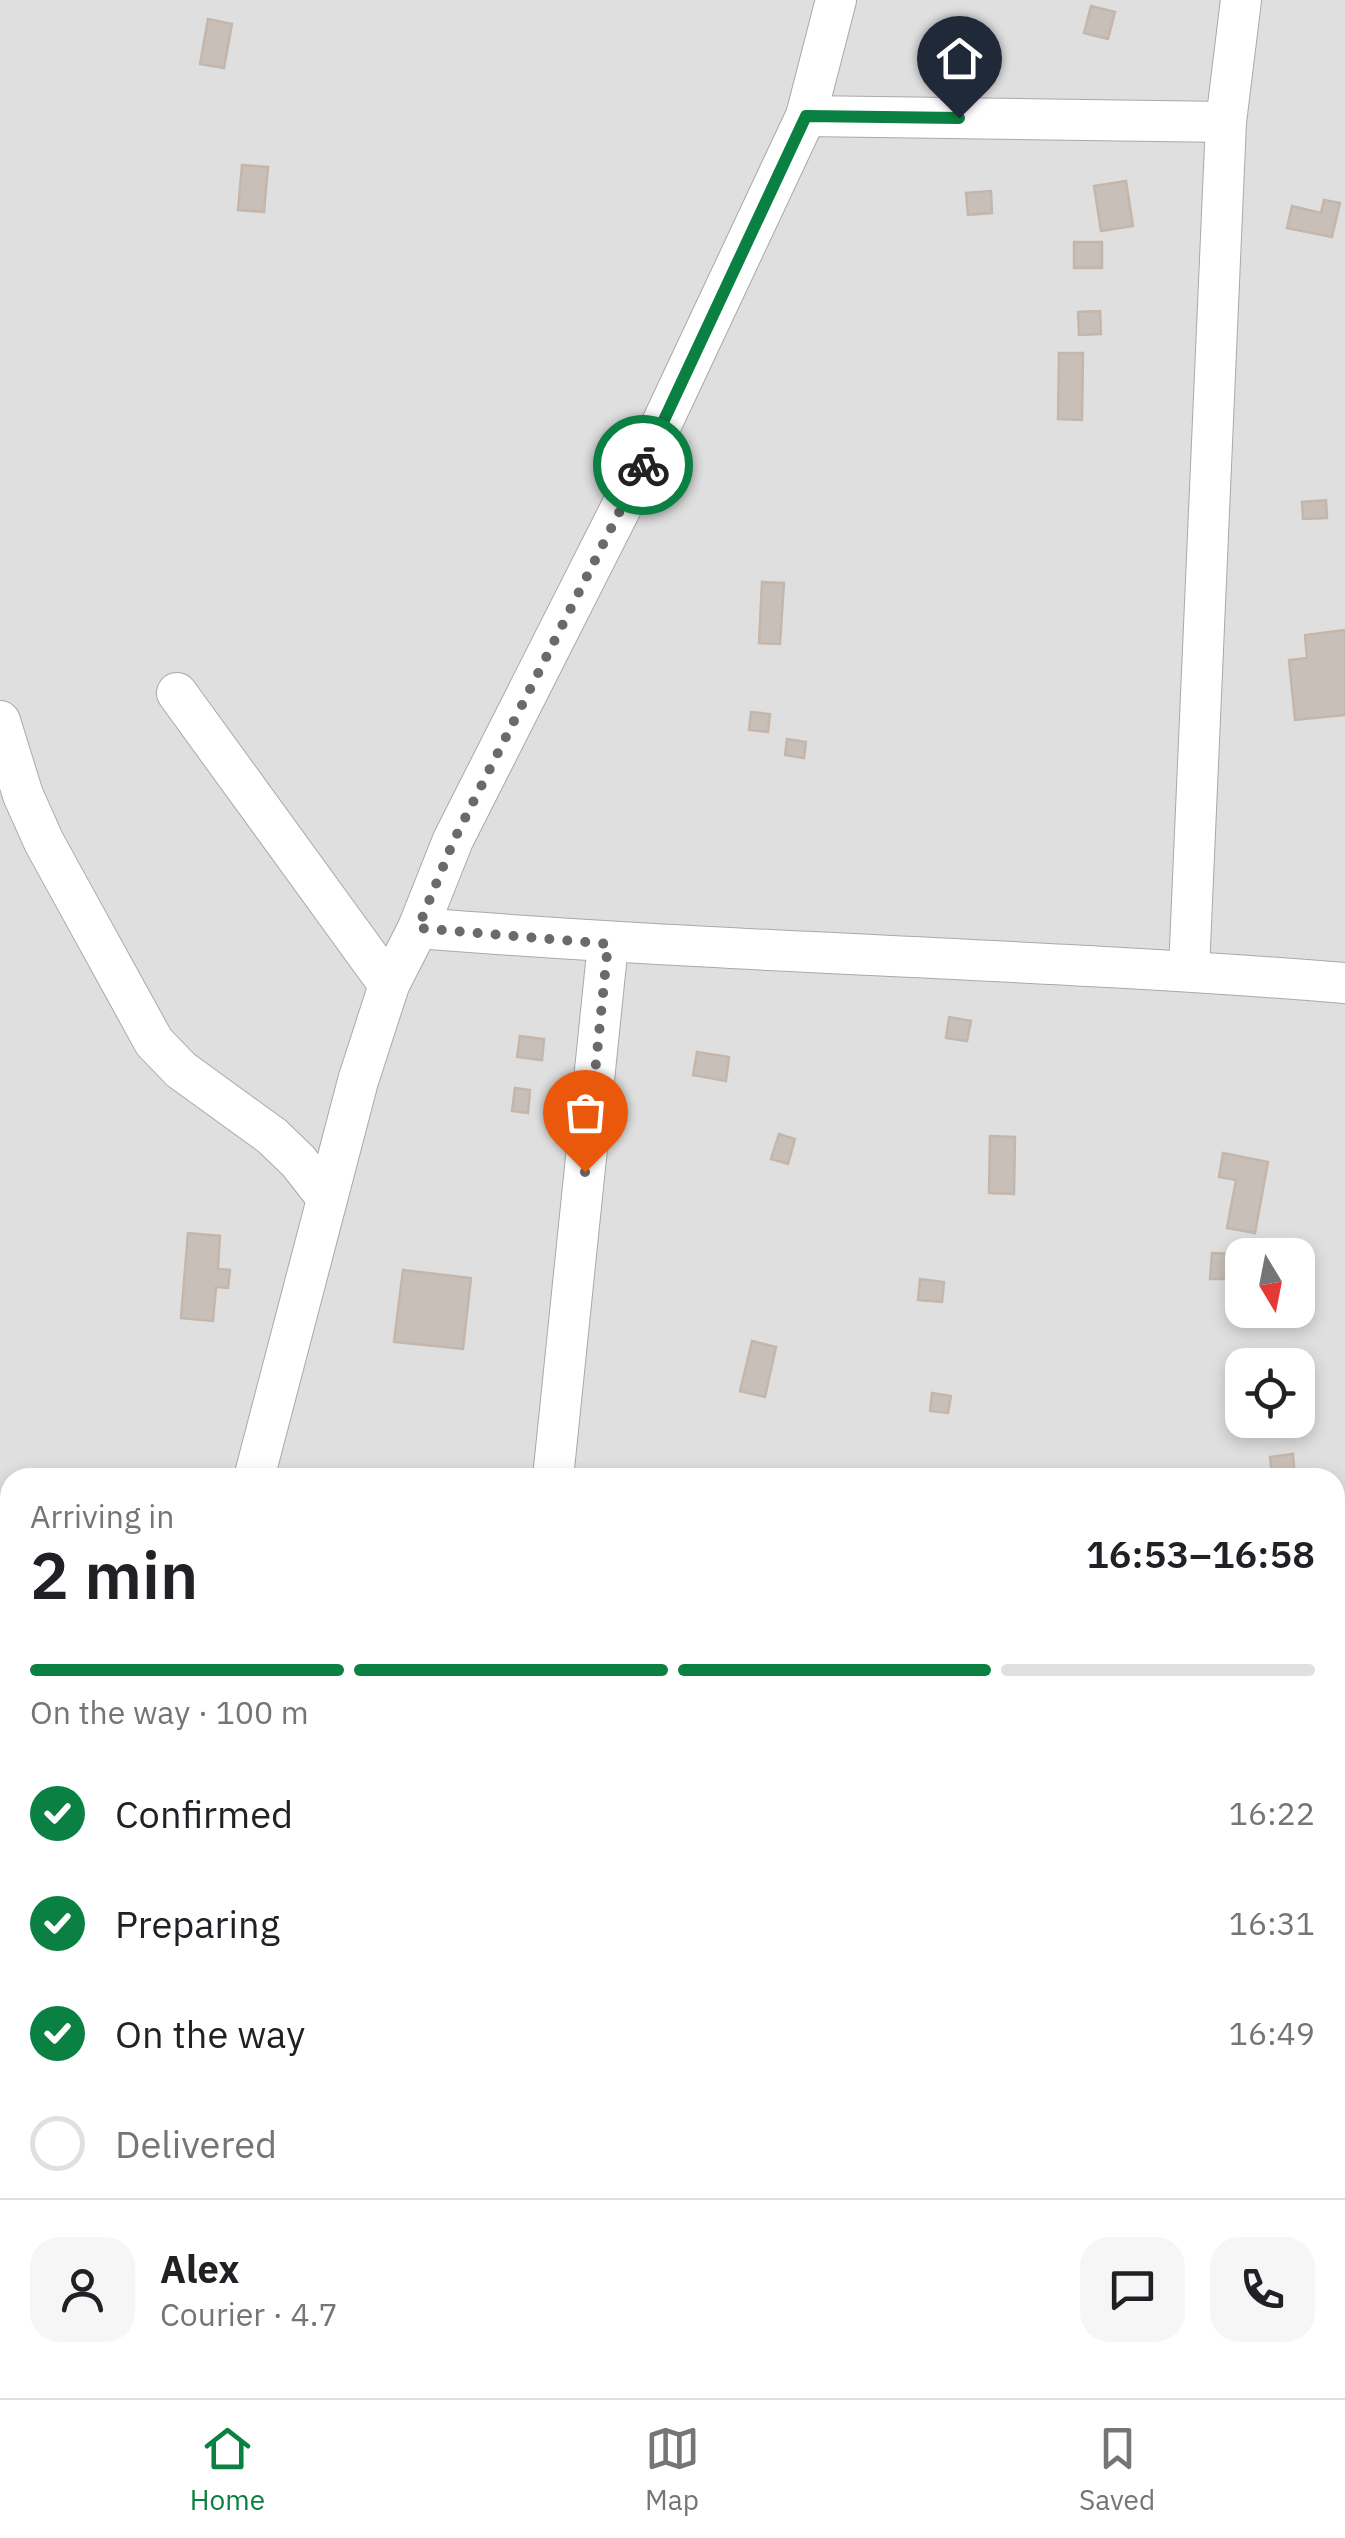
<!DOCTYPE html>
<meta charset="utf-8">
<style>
:root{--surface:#fff;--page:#f6f6f6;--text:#202124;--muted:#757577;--line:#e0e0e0;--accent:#0b8043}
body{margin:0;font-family:"IBM Plex Sans",sans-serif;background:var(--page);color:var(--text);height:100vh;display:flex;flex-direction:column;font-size:38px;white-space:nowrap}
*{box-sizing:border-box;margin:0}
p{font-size:32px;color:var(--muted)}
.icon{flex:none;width:55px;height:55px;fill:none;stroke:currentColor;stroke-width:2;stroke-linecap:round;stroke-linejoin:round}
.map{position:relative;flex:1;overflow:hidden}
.panel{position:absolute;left:0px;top:1468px;width:1345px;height:932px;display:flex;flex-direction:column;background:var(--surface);border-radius:30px 30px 0 0;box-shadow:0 5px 15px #0003}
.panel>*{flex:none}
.needle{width:65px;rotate:170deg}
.tools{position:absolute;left:1225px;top:1238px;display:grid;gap:20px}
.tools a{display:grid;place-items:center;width:90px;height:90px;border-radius:20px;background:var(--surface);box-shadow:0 5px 15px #0003;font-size:50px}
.pin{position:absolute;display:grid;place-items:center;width:85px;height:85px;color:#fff;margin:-102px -42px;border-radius:50% 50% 50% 0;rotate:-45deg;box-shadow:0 0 10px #0007}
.pin .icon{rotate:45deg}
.courier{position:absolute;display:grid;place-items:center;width:100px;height:100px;margin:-50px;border:8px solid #0b8043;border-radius:50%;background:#fff;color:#222;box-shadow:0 2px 12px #0007}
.headline em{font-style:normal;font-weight:600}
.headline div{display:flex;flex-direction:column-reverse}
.headline{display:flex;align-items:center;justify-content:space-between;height:170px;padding:0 30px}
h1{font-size:65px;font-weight:600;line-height:75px}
.bar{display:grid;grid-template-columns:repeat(4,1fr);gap:15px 10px;align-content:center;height:120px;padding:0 30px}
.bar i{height:12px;border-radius:8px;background:var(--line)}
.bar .on{background:var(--accent)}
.bar p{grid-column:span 4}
.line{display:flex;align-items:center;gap:25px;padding:0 30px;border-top:2px solid var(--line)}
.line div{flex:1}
.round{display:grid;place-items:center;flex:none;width:105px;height:105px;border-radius:30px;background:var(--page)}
ol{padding:0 30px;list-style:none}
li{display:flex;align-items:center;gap:30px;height:110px}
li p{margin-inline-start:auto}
li .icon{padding:10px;border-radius:50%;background:var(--accent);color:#fff;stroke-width:4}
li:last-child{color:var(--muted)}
li i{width:55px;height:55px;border:5px solid var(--line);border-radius:50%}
.tabs{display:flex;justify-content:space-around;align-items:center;height:140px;border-top:2px solid var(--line);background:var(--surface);font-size:28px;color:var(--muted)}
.tabs a{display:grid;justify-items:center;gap:5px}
.tabs .on{color:var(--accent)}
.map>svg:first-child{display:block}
.residential{fill:#e0dfdf;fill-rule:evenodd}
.building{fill:#c7bfb8;stroke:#c4b6ab;stroke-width:2.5}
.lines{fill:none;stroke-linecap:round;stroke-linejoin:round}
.minor-casing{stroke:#a9a9a9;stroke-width:42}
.minor{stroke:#fff;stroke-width:40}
.done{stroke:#6b6a68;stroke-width:10;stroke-dasharray:0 18}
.route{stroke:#0b8043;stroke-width:12}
</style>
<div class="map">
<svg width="1345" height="2398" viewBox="0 0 1345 2398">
<rect width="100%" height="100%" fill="#f2efe9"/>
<!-- residential -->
<path class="residential" d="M0,0H1345V2398H0ZM1242,1255H1298V1310H1242ZM1242,1365H1298V1420H1242ZM10,1478H1335V2390H10Z"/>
<!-- building -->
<g class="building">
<polygon points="1091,6 1115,12 1108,39 1084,33"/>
<polygon points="208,19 232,24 224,68 200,64"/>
<polygon points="242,165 268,167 264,212 238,210"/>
<polygon points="1126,181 1133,226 1101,231 1094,186"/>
<polygon points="991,191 992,213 968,215 966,193"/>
<polygon points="1324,200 1340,203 1332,237 1287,228 1292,206 1321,213"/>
<rect x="1074" y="242" width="28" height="26"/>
<polygon points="1100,311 1101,334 1079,335 1078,312"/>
<polygon points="1059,353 1083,353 1082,420 1058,419"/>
<polygon points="1326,500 1327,518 1303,519 1302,502"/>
<polygon points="762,582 784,583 780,644 759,643"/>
<polygon points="1345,630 1345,715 1295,720 1289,660 1307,658 1305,635"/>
<polygon points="751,712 770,714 768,732 749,730"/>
<polygon points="787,739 806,742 804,758 785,755"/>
<polygon points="949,1017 971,1021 967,1041 946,1038"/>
<polygon points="520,1036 544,1039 542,1060 517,1057"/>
<polygon points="697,1052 729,1057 726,1081 693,1075"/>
<polygon points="515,1088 530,1090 528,1113 512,1111"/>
<polygon points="779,1134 795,1139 788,1164 771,1159"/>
<polygon points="990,1136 1015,1137 1014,1194 989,1193"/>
<polygon points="1223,1153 1268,1162 1255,1233 1227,1228 1236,1180 1219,1177"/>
<polygon points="188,1233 220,1236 218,1269 230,1270 228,1288 216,1287 213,1321 181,1318"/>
<polygon points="1212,1253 1236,1254 1235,1279 1210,1279"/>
<polygon points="403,1270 471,1278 463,1349 394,1342"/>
<polygon points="920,1279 944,1282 942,1302 918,1300"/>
<polygon points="752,1341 776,1347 765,1397 740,1391"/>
<polygon points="932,1393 951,1396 948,1413 930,1411"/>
<polygon points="1293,1454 1295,1478 1272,1478 1270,1457"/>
<polygon points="0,1860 7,1860 8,1882 0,1882"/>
</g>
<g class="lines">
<!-- minor casing -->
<g class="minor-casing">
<g id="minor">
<polyline points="806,116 1226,122"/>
<polyline points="177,693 389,985"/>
<polyline points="0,721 23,795 44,842 154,1042 181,1070 272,1136 298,1161 327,1198"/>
<path d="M418,928C726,953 1036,958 1345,983"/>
<polyline points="1189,970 1226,122 1241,0"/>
<polyline points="254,1478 358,1081 389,985 418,928 453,840 639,472 806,116 836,0"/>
<polyline points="553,1478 608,944"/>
<polyline points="0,1699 10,1701"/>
<polyline points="0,2003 10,2005"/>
<polyline points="0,2085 10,2068"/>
<polyline points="0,2282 10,2283"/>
<polyline points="432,2398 433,2390"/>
</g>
</g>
<!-- minor -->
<use href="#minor" class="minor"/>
</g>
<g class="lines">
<!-- done -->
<polyline class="done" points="585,1172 608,944 418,928 454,840 643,465"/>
<!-- route -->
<polyline class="route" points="643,465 806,116 959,118"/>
</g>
</svg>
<div class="tools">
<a><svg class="needle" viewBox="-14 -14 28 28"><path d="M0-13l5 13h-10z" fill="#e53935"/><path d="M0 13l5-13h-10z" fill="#757577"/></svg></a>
<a><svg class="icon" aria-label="locate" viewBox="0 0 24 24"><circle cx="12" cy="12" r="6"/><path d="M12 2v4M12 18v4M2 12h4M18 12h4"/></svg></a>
</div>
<div class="pin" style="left:585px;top:1172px;background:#ea580c"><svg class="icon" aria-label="bag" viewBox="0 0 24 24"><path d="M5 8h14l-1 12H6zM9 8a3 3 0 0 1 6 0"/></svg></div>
<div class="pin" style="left:959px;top:118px;background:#1f2937"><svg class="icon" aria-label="home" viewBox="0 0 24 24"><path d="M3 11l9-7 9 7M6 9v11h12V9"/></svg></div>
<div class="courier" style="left:643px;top:465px"><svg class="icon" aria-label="bike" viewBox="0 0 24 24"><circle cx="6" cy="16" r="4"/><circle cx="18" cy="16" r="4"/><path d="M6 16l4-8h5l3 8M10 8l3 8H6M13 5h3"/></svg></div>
<section class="panel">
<div class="headline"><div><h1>2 min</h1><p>Arriving in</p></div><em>16:53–16:58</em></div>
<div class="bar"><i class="on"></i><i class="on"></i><i class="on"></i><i></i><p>On the way · 100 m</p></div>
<ol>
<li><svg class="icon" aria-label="check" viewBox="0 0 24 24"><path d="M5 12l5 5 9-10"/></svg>Confirmed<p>16:22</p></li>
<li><svg class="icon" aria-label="check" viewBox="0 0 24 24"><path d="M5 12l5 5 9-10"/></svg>Preparing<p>16:31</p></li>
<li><svg class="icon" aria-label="check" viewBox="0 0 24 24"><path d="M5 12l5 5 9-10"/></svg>On the way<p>16:49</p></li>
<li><i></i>Delivered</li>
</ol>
<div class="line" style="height:180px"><a class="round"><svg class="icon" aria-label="person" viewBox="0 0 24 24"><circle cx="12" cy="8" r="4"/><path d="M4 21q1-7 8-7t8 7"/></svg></a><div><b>Alex</b><p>Courier · 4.7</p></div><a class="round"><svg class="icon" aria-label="chat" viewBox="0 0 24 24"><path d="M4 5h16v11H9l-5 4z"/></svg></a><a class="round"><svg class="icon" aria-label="phone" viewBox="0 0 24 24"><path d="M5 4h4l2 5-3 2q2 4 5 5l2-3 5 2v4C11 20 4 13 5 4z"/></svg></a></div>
</section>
</div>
<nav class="tabs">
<a class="on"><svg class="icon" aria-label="home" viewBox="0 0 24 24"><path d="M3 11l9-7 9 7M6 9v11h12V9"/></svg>Home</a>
<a><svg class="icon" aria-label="map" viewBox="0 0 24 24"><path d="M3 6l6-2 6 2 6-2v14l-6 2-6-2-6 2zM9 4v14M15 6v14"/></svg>Map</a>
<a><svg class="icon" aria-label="saved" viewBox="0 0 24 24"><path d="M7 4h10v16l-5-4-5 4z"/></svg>Saved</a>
</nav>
